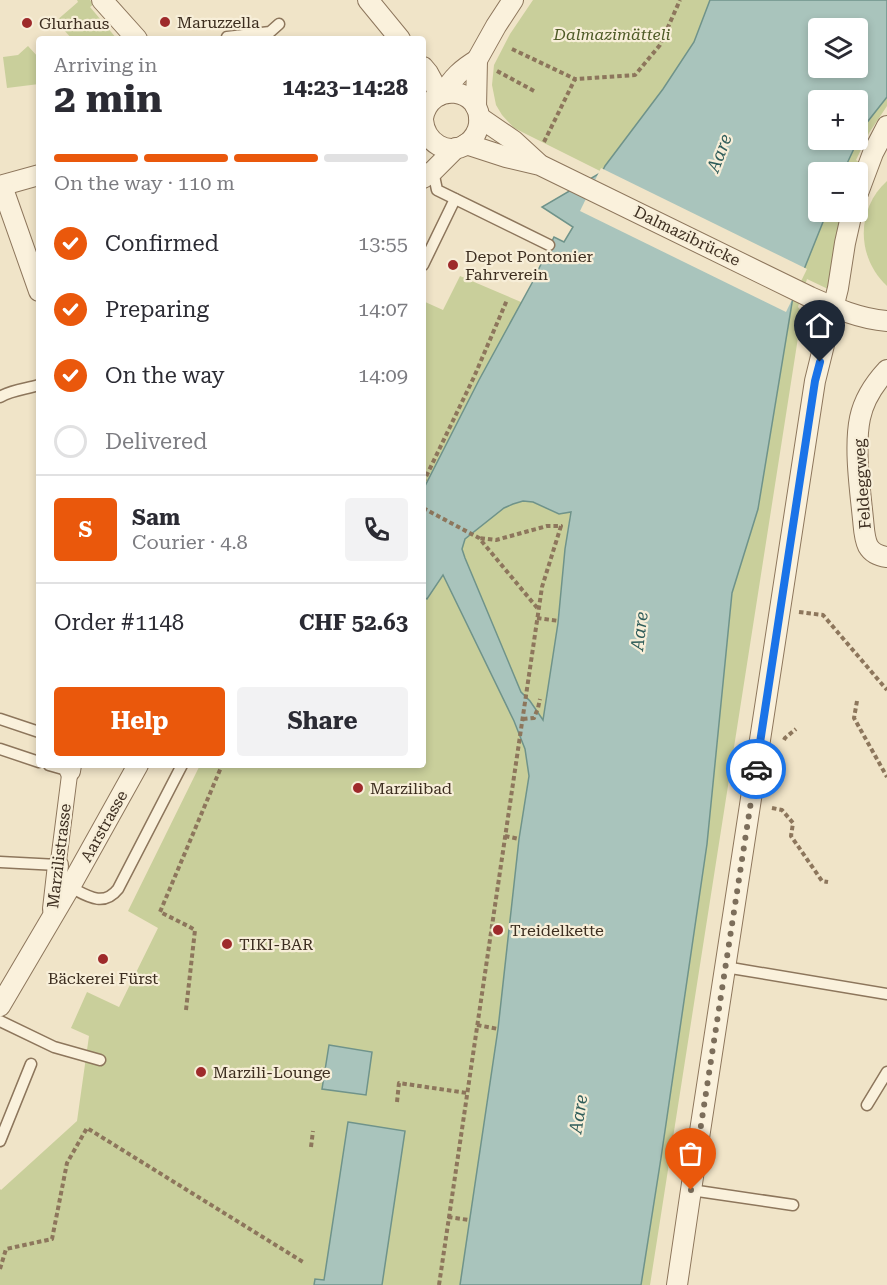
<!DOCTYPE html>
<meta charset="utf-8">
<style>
:root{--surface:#fff;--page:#f2f2f3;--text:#2b2b33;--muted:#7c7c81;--line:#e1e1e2;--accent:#ea580c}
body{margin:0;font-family:"Roboto Serif",serif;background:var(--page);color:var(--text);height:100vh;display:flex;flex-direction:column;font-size:22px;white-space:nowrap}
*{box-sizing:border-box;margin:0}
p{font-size:20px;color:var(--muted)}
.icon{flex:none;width:33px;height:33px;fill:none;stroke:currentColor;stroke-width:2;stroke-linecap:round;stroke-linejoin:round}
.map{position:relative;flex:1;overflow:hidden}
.side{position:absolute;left:36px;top:36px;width:390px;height:732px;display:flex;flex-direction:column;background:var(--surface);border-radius:6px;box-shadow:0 3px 9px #0003}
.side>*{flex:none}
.controls{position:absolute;left:808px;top:18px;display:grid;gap:12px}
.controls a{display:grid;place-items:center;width:60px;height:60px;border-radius:6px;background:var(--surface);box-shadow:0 3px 9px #0003;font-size:30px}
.pin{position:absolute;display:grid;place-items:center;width:51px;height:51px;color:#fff;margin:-62px -26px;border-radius:50% 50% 50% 0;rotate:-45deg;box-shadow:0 0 6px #0007}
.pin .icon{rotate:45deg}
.courier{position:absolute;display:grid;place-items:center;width:60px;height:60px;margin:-30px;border:4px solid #1a73e8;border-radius:50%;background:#fff;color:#222;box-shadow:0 2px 8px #0007}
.headline em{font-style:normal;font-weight:700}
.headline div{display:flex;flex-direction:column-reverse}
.headline{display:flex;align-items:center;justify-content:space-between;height:102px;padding:0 18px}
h1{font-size:39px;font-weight:700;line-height:45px}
.bar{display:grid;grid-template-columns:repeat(4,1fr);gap:9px 6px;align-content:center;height:72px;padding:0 18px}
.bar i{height:8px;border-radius:4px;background:var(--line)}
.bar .selected{background:var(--accent)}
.bar p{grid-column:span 4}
.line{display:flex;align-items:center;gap:15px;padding:0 18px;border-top:2px solid var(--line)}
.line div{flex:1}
.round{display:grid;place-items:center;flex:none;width:63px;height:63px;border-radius:6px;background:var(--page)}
ol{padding:0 18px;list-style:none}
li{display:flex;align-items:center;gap:18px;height:66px}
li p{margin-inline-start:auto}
li .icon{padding:6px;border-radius:50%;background:var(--accent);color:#fff;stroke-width:4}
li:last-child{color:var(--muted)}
li i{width:33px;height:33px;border:3px solid var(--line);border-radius:50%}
.cta{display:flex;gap:12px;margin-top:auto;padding:12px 18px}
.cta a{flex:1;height:69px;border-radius:6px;background:var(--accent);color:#fff;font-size:24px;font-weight:700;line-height:69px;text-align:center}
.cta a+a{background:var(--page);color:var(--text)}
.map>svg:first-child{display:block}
.green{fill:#c9cf9b}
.water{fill:#a9c4bc;stroke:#6f938a;stroke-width:1.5;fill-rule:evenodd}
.pier{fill:#f0e4c8}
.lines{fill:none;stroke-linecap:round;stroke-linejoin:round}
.service-casing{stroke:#8d765c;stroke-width:13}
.pedestrian-casing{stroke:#8d765c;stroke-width:17}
.minor-casing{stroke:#8d765c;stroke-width:22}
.path{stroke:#8d765c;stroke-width:4;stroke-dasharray:4.5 3;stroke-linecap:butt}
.service{stroke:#faf1dc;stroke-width:10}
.pedestrian{stroke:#faf1dc;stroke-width:15}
.minor{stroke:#faf1dc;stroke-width:20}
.done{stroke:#7c6e5b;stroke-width:6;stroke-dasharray:0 10.8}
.route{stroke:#1a73e8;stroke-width:8}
.poi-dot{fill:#9e2a2b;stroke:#f7eed8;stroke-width:2}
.labels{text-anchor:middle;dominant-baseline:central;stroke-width:4.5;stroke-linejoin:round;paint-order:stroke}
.poi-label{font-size:16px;fill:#3d2e20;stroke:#f7eed8;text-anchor:start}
.park-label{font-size:16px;font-style:italic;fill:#4d5a26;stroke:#f7eed8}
.street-label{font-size:16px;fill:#3d2e20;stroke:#f7eed8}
.water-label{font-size:18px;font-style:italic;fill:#2f5d5a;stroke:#f7eed8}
</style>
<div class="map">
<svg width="887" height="1285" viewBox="0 0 887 1285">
<rect width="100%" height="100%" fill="#f0e4c8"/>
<!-- green -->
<g class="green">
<polygon points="77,0 90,0 94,4 90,7 117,39 72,39 56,21 78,2"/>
<polygon points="533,0 710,0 694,42 663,89 605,166 602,172 514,128 502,115 496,105 492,85 494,65 510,34"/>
<polygon points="28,46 39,58 39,84 7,88 3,57 18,55"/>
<polygon points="887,97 887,106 869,133 856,160 859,162 855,172 843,172 865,125"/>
<path d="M887,181V286C856,257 856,209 887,181Z"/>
<polygon points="827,212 842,212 828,289 807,279 798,307 802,312 650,1285 641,1285 661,1158 707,844 732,593 758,509 793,297"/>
<polygon points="460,276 521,302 576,475 565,549 558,623 543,721 529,776 519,839 498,1029 460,1285 0,1285 0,1189 1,1190 77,1121 89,1036 71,1028 87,992 119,1007 158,928 128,911 200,765 423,765 423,301 443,310"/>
</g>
<!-- water -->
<g class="water">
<path d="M710,0H887V97L865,125L858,139V100H819V140H858L843,172H819V212H827L793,297L758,509L732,593L707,844L661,1158L641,1285H460L498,1029L519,839L529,776L525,749L514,721L443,575L427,599L423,596V490L479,380L532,283L554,237L564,242L573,227L542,207L602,172L605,166L663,89L694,42ZM819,28H858V68H819ZM523,501L533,502L559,514L571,512L565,549L558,623L543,720L530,701L521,692L465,558L462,549L465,539L504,508L513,504Z"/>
<polygon points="329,1045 372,1052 366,1095 322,1089"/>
<polygon points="348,1122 405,1131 382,1285 314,1285 315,1279 324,1280"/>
</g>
<!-- pier -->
<polygon class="pier" points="601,168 807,269 786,312 580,211"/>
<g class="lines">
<!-- service casing -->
<g class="service-casing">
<g id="service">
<polyline points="227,37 270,32 279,24"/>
<polyline points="433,171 437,190 549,245"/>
<polyline points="423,265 455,199"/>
<path d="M0,397C11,390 26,389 39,385"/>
<polyline points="0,719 39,732"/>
<polyline points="0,749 39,762"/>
<polyline points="49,765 70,771"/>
<polyline points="0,862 58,865"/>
<path d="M70,887C86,895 103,908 118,889L182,765"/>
<polyline points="725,967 887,994"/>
<polyline points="0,1021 54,1047 100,1060"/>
<polyline points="867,1105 887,1072"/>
<polyline points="0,1141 31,1064"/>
<polyline points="691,1190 793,1205"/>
</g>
</g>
<!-- pedestrian casing -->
<g class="pedestrian-casing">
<polyline id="pedestrian" points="58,865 70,771"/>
</g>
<!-- minor casing -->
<g class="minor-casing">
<g id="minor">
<polyline points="102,0 137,39"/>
<polyline points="368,0 400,39"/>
<polyline points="423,67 428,73 440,95"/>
<path d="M444,93C452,78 462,69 477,60"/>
<polyline points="476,107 477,60 496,26 513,0"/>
<polyline points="479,117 514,141 538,163"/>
<path d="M423,118C430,80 483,87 479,124C478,132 473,139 467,144C447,157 425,142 423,120"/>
<path d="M466,144L506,157L540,165L810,297C835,308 860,319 887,321"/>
<polyline points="423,178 433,171 456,148"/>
<polyline points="0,186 39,175"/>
<polyline points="2,186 39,291"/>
<polyline points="858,193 873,153 887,126"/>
<path d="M887,370C874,384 864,399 860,418C854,447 860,489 863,519C864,528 864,538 868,546C872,553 879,556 887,557"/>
<polyline points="70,771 71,765"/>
<polyline points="53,909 58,865"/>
<polyline points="0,1006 70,887 138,765"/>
<polyline points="677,1285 691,1190 815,381 838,288 845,243 852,212"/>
</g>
</g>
<!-- path -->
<g class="path">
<polyline points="512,49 575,79"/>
<polyline points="497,71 536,92"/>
<polyline points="544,142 575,79 635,75 660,45 680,0"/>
<polyline points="423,483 474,377 507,300"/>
<polyline points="423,508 479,538 539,610"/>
<polyline points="799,612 823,615 887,690"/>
<polyline points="537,618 559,621"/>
<polyline points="857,701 854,718 887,777"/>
<polyline points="523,719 534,718 538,708 540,699"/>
<polyline points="784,740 785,738 796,729"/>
<polyline points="772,808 782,810 793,823 791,836 822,881 828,882"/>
<polyline points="505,836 519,839"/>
<polyline points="186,1010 195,930 188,926 160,912 222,765"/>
<polyline points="477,1025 498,1029"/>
<polyline points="397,1102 399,1083 467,1093"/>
<polyline points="311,1147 313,1131"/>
<polyline points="448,1217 469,1220"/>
<polyline points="0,1269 6,1249 52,1239 67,1163 87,1128 303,1262"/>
<polyline points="439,1285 542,587 561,526 547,526 496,540 479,538"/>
</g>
<!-- service -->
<use href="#service" class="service"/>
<!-- pedestrian -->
<use href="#pedestrian" class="pedestrian"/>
<!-- minor -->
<use href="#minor" class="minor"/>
</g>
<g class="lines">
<!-- done -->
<polyline class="done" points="691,1190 756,769"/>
<!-- route -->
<polyline class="route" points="756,769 815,381 820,362"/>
</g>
<!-- markers -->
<g class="poi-dot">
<circle cx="165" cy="22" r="6"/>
<circle cx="27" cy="23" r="6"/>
<circle cx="453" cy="265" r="6"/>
<circle cx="358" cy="788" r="6"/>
<circle cx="498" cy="930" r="6"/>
<circle cx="227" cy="944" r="6"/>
<circle cx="103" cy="959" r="6"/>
<circle cx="201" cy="1072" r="6"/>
</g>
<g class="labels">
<!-- poi labels -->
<g class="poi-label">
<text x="177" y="22">Maruzzella</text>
<text x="39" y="23">Glurhaus</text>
<text x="465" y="256">Depot Pontonier<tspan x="465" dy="18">Fahrverein</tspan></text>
<text x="370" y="788">Marzilibad</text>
<text x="510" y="930">Treidelkette</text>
<text x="239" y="944">TIKI-BAR</text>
<text x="103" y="978" text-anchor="middle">Bäckerei Fürst</text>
<text x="213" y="1072">Marzili-Lounge</text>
</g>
<!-- park labels -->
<g class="park-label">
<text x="612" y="34">Dalmazimätteli</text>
</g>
<!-- street labels -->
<g class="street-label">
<text transform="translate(687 236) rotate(26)">Dalmazibrücke</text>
<text transform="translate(862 484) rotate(-94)">Feldeggweg</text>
<text transform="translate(104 826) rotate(-61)">Aarstrasse</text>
<text transform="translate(59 856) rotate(-83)">Marzilistrasse</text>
</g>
<!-- water labels -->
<g class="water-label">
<text transform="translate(719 153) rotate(-69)">Aare</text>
<text transform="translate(639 631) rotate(-83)">Aare</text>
<text transform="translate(578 1114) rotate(-81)">Aare</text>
</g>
</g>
</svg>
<div class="controls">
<a><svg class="icon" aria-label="layers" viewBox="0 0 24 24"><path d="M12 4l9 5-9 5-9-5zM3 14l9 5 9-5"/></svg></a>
<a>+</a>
<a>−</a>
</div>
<div class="pin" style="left:691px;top:1190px;background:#ea580c"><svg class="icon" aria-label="bag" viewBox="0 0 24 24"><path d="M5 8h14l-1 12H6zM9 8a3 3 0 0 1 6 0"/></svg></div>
<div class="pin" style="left:820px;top:362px;background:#1f2937"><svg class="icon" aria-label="home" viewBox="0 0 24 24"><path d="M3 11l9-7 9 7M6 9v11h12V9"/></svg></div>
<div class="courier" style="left:756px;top:769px"><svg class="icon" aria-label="car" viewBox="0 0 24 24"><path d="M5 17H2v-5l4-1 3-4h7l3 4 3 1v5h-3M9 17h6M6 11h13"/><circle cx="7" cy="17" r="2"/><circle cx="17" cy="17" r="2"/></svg></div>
<section class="side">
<div class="headline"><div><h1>2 min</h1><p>Arriving in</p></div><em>14:23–14:28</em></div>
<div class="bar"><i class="selected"></i><i class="selected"></i><i class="selected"></i><i></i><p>On the way · 110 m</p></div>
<ol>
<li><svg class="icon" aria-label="check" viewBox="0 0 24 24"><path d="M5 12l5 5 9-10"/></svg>Confirmed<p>13:55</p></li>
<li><svg class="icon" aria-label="check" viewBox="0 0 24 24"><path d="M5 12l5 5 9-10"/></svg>Preparing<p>14:07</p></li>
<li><svg class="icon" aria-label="check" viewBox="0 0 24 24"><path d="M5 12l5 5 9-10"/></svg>On the way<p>14:09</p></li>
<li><i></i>Delivered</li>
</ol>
<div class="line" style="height:108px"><b class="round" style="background:var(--accent);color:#fff">S</b><div><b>Sam</b><p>Courier · 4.8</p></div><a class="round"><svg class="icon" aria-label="phone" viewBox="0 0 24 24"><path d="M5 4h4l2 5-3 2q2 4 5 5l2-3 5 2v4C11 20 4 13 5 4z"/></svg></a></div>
<div class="line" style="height:78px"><div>Order #1148</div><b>CHF 52.63</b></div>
<div class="cta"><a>Help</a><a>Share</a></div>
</section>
</div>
